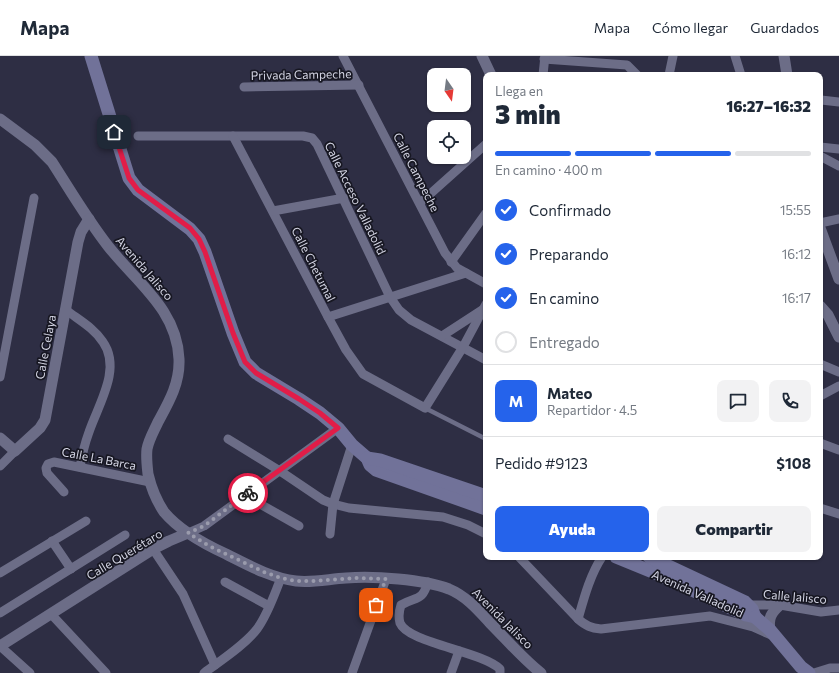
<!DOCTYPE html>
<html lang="es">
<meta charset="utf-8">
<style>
:root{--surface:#fff;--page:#f2f2f3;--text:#1f2937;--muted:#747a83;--line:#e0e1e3;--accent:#2563eb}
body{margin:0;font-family:Commissioner,sans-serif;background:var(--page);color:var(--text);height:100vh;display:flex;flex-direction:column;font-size:15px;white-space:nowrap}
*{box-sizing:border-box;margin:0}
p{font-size:13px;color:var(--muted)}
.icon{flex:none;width:22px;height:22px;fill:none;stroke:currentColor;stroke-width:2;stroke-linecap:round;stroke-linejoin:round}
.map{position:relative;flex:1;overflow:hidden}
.details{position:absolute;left:483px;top:16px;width:340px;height:488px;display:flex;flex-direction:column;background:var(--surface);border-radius:8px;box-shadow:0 1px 3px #0004}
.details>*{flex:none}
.needle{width:26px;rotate:166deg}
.tools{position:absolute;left:427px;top:12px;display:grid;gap:8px}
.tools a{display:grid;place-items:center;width:44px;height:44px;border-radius:8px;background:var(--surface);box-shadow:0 1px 3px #0004;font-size:20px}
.pin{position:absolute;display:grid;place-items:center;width:34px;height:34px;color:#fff;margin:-17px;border-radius:8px;box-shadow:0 2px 6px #0006}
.courier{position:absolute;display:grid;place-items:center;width:40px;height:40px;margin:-20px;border:3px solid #e11d48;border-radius:50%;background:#fff;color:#222;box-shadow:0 1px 5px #0007}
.headline em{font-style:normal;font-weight:800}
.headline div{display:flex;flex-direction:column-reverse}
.headline{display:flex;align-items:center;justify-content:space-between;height:68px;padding:0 12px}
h1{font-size:26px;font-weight:800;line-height:30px}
.bar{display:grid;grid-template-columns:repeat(4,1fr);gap:6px 4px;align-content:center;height:48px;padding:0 12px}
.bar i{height:5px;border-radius:3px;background:var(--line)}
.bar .on{background:var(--accent)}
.bar p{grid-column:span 4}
.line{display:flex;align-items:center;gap:10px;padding:0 12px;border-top:1px solid var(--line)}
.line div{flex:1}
.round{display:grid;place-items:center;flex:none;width:42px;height:42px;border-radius:8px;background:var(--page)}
ol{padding:0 12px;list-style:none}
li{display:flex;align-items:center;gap:12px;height:44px}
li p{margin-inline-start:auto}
li .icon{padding:4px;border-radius:50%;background:var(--accent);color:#fff;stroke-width:4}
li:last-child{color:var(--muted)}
li i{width:22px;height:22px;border:2px solid var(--line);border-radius:50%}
.button{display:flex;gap:8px;margin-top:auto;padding:8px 12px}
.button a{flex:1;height:46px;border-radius:8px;background:var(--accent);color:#fff;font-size:16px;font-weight:800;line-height:46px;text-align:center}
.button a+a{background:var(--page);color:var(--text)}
header{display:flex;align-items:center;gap:24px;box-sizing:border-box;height:56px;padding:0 20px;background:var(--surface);border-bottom:1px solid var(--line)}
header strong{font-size:19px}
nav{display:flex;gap:22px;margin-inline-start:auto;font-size:14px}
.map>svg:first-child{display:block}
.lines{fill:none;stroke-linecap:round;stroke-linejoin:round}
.service{stroke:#6c6d87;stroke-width:4.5}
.minor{stroke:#6c6d87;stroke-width:9}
.tertiary{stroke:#6c6d87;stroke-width:11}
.secondary{stroke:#717299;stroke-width:13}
.done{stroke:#9a9bac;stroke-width:4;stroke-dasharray:0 7.2}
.route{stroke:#e11d48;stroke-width:5}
.labels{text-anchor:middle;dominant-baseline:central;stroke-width:3.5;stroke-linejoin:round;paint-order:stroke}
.street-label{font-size:12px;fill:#d4d5e4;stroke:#171722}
</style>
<header>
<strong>Mapa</strong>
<nav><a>Mapa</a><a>Cómo llegar</a><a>Guardados</a></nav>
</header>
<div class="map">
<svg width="839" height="617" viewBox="0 0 839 617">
<rect width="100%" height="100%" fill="#2e2e44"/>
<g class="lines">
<!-- service -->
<polyline class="service" points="425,352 486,383"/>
<!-- minor -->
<g class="minor">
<polyline points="343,0 445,197 457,212 486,228"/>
<polyline points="735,0 741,19"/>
<polyline points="544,3 627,9 637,19"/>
<polyline points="543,19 545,0"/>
<polyline points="669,19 673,0"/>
<polyline points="244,31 359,29"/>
<polyline points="821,44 839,46"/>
<polyline points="138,80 303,80 312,82 317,88 390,241 399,254 411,264 486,304"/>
<polyline points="233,80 328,261 346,294 363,318 425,352 463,291 486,248"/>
<polyline points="820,91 839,93"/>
<polyline points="820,100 839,110"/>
<polyline points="420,147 486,88"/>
<polyline points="273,155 344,142"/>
<polyline points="820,167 839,163"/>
<polyline points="451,206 486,157"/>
<path d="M66,254C79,264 94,272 103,286C122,313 98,349 89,376C85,387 82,399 80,411"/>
<polyline points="328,261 466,217"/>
<polyline points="442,280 482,254"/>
<polyline points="820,308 839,316"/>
<polyline points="0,321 34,142"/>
<polyline points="820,340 839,330"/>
<polyline points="228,383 280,415 323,444 333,448 349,452 443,461 468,469 486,478"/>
<polyline points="820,387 839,394"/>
<polyline points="0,410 15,395"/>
<polyline points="64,436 47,417 46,412 48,408 54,406 150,426"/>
<polyline points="244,439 299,470"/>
<polyline points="820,452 839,458"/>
<polyline points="188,477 204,470 338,372"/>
<polyline points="330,478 333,448 352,389"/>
<polyline points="52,485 71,513"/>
<polyline points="153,493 183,538 215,609"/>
<path d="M519,501L578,563C586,570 591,572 601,573L710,560L753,571L771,579"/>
<polyline points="0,517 86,465"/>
<polyline points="225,526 269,550"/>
<path d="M428,526C422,546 417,540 401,549C399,555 398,560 400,567C408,587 481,595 500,613V617"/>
<polyline points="749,549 780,549 821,556 839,554"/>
<polyline points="0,557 125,479"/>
<polyline points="51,558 106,617"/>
<path d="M578,563C584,542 590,519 602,501"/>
<polyline points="0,590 30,617"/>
<path d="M204,617C220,605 245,589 257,573C268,558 274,539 281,522"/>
<polyline points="352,617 386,523"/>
<polyline points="451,617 459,595"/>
<polyline points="814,617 830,612 839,612"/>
</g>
<!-- tertiary -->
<g class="tertiary">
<polyline points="482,0 491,19"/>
<polyline points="784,0 787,19"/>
<path d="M0,63L35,89L52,106C70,134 87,163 108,190C136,226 177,253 179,303C180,327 169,346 158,366C154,375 149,383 147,393C146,401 147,409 148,418C151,431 156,444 164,456C180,475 204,488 226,498C248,509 271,522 296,525C312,527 329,523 346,522C374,520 423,523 449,533C466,540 478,554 490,567C507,584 522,602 541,617"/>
<polyline points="820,172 839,223"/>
<polyline points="820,250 828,259 839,281"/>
<polyline points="0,382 15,395 40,372 45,364 78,186 81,176 89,163"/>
<path d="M770,574C768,562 771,557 780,549"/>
<polyline points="0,590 153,493 169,485 188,477"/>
</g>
<!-- secondary -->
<g class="secondary">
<polyline points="91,0 129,122 138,134 190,173 199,183 205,196 233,277 245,306 256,317 299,343 320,357 338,372 352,389 367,402 370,409 376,414 486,453"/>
<polyline points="367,402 380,404 486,440"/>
<polyline points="616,501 660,519 746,559 755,561"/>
<polyline points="649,501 745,546 752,553 755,561"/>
<polyline points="755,561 770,574 801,611 809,617"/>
</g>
</g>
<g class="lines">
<!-- done -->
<polyline class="done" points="248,437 204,470 188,477 209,490 264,516 281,522 296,525 312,525 357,522 386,523 376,549"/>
<!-- route -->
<polyline class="route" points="114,76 129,122 138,134 190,172 199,183 205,196 233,277 245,306 256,317 299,343 320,357 338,372 248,437"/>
</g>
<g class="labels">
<!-- street labels -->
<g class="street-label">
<text transform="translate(301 18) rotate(-1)">Privada Campeche</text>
<text transform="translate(417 116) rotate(63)">Calle Campeche</text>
<text transform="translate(356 142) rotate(64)">Calle Acceso Valladolid</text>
<text transform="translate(314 208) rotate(63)">Calle Chetumal</text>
<text transform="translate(145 212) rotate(49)">Avenida Jalisco</text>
<text transform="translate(45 291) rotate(-79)">Calle Celaya</text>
<text transform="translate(99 402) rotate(11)">Calle La Barca</text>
<text transform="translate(124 498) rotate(-31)">Calle Querétaro</text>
<text transform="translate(698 537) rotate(24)">Avenida Valladolid</text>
<text transform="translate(795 540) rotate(5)">Calle Jalisco</text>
<text transform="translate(503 562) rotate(45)">Avenida Jalisco</text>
</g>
</g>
</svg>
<div class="tools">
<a><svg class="needle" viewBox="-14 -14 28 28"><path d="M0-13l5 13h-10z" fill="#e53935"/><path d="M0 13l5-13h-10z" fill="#747a83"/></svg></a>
<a><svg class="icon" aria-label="locate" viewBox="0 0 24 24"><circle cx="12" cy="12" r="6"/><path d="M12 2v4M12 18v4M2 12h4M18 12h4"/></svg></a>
</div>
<div class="pin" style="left:376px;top:549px;background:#ea580c"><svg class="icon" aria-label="bag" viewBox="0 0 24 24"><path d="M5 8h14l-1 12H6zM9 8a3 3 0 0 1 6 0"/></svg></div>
<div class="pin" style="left:114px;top:76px;background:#1f2937"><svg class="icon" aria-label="home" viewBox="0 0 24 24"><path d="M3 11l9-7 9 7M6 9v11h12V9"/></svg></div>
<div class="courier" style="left:248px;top:437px"><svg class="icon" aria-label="bike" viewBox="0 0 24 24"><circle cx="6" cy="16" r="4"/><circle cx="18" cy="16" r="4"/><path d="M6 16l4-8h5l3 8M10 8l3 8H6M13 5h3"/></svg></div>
<section class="details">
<div class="headline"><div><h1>3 min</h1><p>Llega en</p></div><em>16:27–16:32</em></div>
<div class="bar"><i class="on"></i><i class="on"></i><i class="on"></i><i></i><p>En camino · 400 m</p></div>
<ol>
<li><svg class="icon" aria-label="check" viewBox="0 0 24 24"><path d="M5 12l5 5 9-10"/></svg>Confirmado<p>15:55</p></li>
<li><svg class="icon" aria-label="check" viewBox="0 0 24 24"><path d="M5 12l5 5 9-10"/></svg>Preparando<p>16:12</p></li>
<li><svg class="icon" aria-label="check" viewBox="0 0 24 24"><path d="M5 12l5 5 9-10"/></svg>En camino<p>16:17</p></li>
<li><i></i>Entregado</li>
</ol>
<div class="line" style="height:72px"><b class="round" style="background:var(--accent);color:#fff">M</b><div><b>Mateo</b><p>Repartidor · 4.5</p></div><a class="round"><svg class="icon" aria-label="chat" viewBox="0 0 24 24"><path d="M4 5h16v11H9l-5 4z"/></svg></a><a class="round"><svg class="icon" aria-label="phone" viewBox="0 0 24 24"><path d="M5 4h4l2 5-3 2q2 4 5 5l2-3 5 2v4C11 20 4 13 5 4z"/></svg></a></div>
<div class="line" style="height:52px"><div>Pedido #9123</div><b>$108</b></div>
<div class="button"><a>Ayuda</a><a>Compartir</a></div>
</section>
</div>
